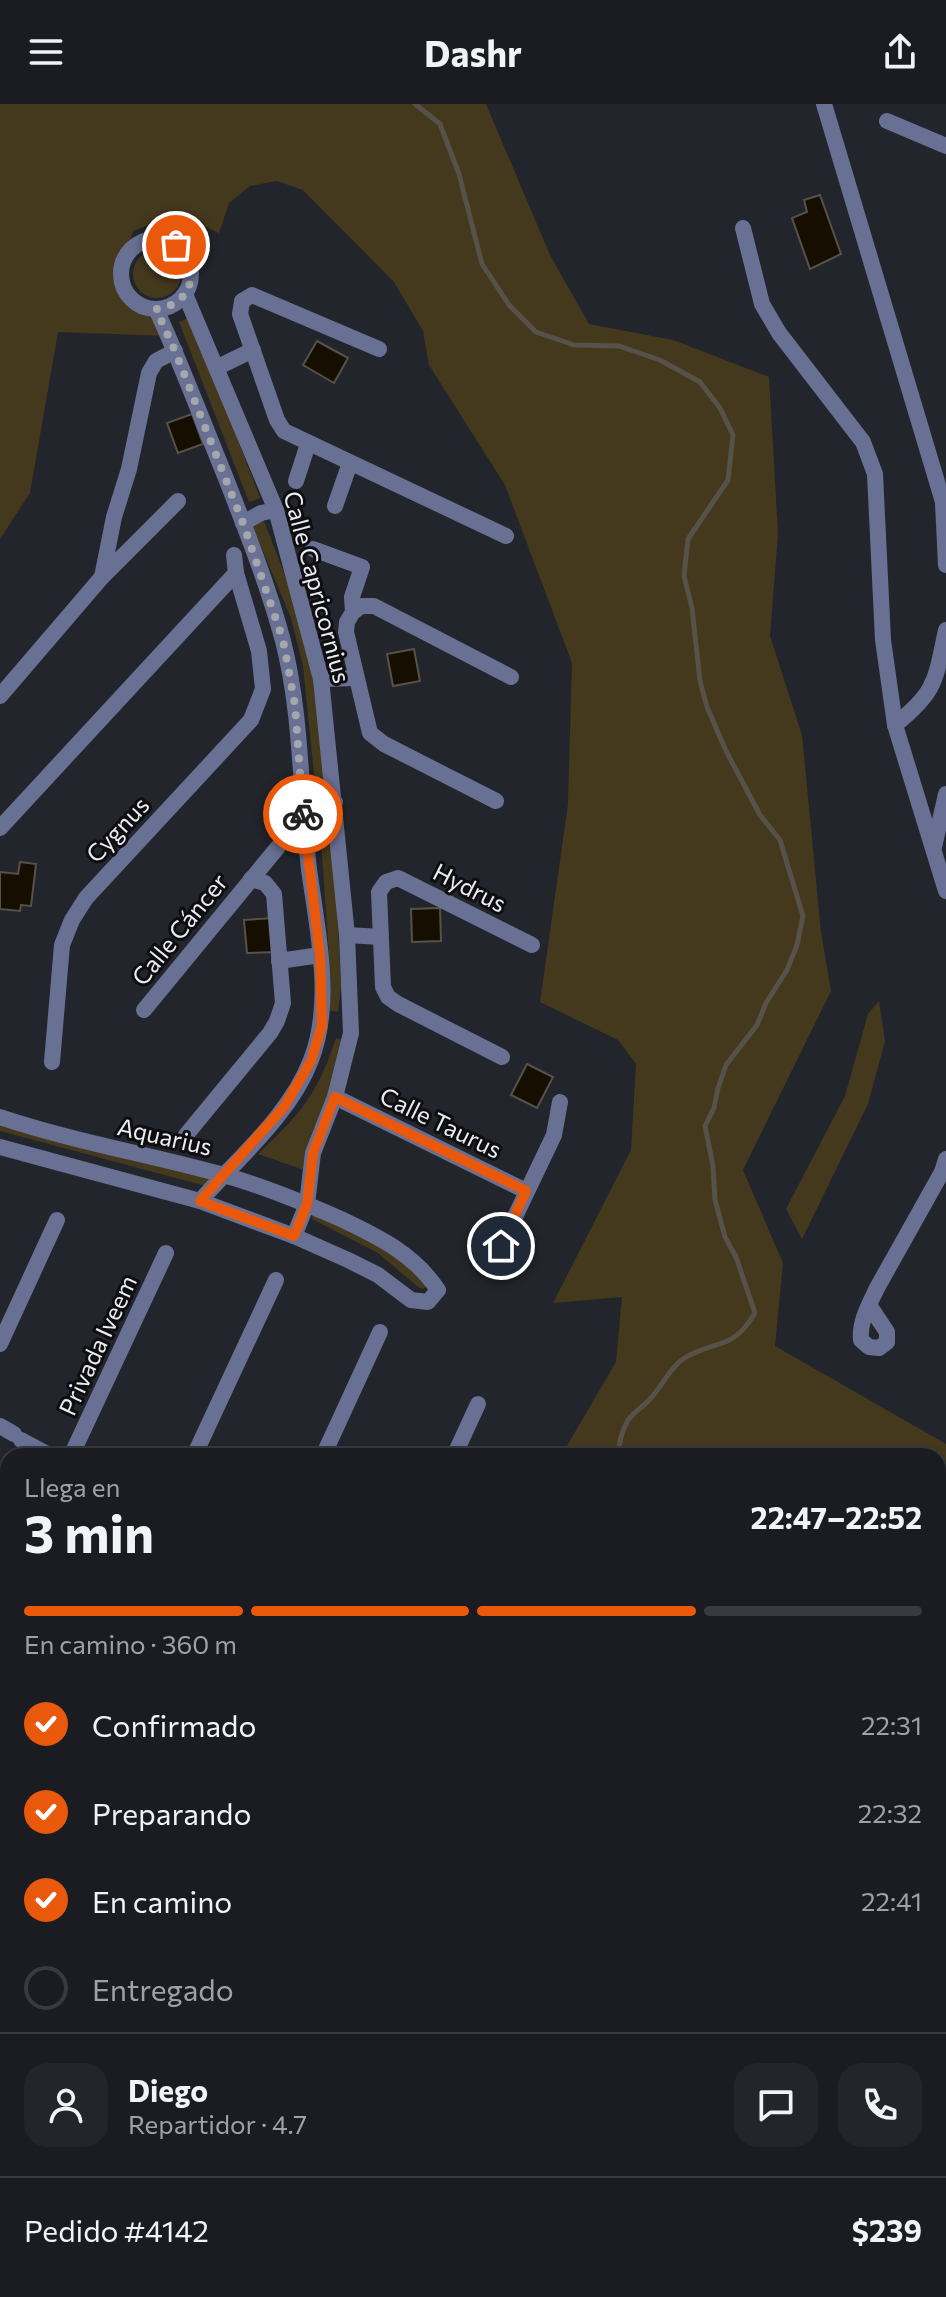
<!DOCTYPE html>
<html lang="es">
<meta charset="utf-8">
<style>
:root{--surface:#1a1c21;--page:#23252a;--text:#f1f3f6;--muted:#9fa1a5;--line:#383a3f;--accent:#ea580c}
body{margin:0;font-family:Commissioner,sans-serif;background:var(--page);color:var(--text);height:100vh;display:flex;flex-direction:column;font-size:30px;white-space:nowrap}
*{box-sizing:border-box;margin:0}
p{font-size:26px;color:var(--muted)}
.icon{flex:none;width:44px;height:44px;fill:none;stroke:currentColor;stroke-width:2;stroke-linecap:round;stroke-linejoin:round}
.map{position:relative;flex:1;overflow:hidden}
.drawer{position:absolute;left:0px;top:1344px;width:946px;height:850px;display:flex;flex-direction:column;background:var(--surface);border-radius:24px 24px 0 0;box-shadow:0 4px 12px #0003,0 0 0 2px var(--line)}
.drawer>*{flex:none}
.pin{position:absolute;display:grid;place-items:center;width:68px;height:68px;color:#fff;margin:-34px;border:4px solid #fff;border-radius:50%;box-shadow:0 2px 8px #0007}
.courier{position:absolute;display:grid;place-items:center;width:80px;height:80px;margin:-40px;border:6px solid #ea580c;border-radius:50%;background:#fff;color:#222;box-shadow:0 2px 10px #0007}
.overview em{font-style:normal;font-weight:700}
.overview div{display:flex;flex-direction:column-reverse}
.overview{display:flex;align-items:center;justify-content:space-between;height:136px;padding:0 24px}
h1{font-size:52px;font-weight:700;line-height:60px}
.bar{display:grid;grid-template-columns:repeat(4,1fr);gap:12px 8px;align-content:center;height:96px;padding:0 24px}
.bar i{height:10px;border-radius:6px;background:var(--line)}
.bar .on{background:var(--accent)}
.bar p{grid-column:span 4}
.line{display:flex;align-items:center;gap:20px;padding:0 24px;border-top:2px solid var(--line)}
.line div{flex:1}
.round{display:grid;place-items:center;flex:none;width:84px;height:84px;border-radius:24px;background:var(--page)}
ol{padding:0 24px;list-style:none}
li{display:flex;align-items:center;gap:24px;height:88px}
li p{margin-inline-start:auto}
li .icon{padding:8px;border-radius:50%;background:var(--accent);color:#fff;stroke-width:4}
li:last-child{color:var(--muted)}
li i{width:44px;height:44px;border:4px solid var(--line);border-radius:50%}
header{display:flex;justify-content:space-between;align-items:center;height:104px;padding:0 24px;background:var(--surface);font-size:36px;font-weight:700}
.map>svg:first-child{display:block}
.green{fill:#44391d}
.water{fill:#160e00;stroke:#565149;stroke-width:2}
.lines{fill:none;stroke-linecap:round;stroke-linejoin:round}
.stream{stroke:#565149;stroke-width:5}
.minor{stroke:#687194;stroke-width:16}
.tertiary{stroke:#687194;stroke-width:16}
.done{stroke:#a6a7ad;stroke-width:8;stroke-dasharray:0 14.4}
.route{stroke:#ea580c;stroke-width:10}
.labels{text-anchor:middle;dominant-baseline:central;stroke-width:6;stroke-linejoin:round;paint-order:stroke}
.street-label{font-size:24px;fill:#ecedf2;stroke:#0e0e11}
</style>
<header><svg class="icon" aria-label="menu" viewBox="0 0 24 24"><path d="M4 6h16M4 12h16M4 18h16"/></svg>Dashr<svg class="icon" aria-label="share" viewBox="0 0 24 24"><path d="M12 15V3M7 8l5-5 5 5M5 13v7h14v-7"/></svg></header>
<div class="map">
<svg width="946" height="2193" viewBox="0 0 946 2193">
<rect width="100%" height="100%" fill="#23252c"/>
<!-- green -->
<g class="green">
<polygon points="0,0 486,0 550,151 589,220 673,236 769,273 778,429 770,532 802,631 821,828 831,887 743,1066 783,1159 775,1242 946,1340 946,1373 938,1401 938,1352 561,1352 616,1258 622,1193 553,1199 631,1046 636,960 618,936 540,898 568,700 572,559 505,381 429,261 423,227 394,178 303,86 277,77 250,82 229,99 219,129 200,120 164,115 133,127 122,163 128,191 156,205 168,232 58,228 30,389 0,435"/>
<circle cx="157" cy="170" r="24"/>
<polygon points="191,213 260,394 249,398 179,218"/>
<polygon points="264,417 295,497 316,576 326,679 315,680 303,562 291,514 252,421"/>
<polygon points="319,707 332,707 341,883 338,908 327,906 331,880"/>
<polygon points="879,897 885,937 868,1000 802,1135 786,1105 845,992 868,910"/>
<path d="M336,934L347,937L337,974L311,1031L304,1066L258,1050C302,1008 316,993 336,934Z"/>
<polygon points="0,1016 207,1072 210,1077 207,1081 202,1081 0,1027"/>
<polygon points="313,1109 385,1142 426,1178 426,1183 422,1185 417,1182 378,1149 312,1115"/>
<polygon points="8,1897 8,2186 736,2186 734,2193 0,2193 0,1901"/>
</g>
<!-- water -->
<g class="water">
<polygon points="820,91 841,150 810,165 792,114 807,108 804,96"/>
<polygon points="317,237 348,254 334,279 303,261"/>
<polygon points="192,310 203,340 178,349 167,319"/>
<polygon points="414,545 420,577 393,582 387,550"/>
<polygon points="20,758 36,760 31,802 21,801 20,807 0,805 0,768 18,770"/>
<polygon points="440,804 441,837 412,838 411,805"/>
<polygon points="274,814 277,848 247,849 244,816"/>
<polygon points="527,960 553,973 537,1004 511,991"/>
</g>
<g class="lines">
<!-- stream -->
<g class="stream">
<path d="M415,0L440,20L459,70L482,160L509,201L536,228L574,241L619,242L660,256L700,278L720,304L733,331L728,376L688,435L684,472L692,504L700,577L707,603L726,647L760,711L780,736L803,812L797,841L787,866L766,899L757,921L726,961L718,984L714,1004L705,1022L713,1062L715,1096L725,1133L736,1153L755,1209C732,1248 715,1235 683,1255C670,1264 662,1282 651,1294C644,1302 634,1308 628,1316C622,1326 618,1341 619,1352"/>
<polyline points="455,2193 458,2186"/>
</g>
<!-- minor -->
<g class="minor">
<polyline points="887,17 946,42"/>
<polyline points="743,124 762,200 779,229 863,338 875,370 883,536 895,621 946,787"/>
<circle cx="156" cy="170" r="35"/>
<polyline points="185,190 276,406 321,575 347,831 351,929 335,993 313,1049 307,1100 294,1132"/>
<path d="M156,205C181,259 202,316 225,372C246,426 268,481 283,537C302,611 300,689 309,765C317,825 334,897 311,956C290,1011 238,1054 200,1097"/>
<polyline points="379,245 252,191 242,197 240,210 277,316 284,327 506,432"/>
<polyline points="218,263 253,246"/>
<polyline points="296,377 308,340"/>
<polyline points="943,399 946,461"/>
<polyline points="335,402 350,359"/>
<polyline points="243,419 261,409 276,406"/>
<polyline points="313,445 362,463 352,493 353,508 347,518 346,528 370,629 384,640 496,697"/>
<polyline points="102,473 114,413 129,365 149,269 156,257 175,247"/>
<polyline points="353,508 361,502 374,502 511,573"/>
<polyline points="321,575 356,574"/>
<polyline points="0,592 102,473 178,397"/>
<path d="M895,621C937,587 935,577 946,526"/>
<polyline points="302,702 335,698"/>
<polyline points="0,724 236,469 234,451"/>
<polyline points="934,743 946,690"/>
<polyline points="347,831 381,833"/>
<polyline points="279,857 320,851"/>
<polyline points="144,906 278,743"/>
<polyline points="502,953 398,900 388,893 383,883 379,788 386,778 398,774 532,841"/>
<polyline points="52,958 62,841 72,816 86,794 251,616 263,585 259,547 236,469"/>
<polyline points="335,993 526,1087"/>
<path d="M0,1013C72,1037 147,1050 220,1070C261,1081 302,1098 341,1115C379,1133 414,1150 438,1186L428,1198L411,1196L378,1171L348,1156L294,1132L200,1097L0,1043"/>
<polyline points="186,1031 270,929 277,917 283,899 274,790 265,779 251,775"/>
<polyline points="501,1142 554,1031 560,998"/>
<path d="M869,1201L887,1228V1238L879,1244L869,1243L861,1236C859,1218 869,1201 877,1184L942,1068L946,1055"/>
<polyline points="0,1240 57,1116"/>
<polyline points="0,1322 14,1330"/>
<polyline points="21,1336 51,1352"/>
<polyline points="71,1352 166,1149"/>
<polyline points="194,1352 276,1176"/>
<polyline points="323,1352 380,1228"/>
<polyline points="454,1352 478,1300"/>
<polyline points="0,1373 8,1377"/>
<polyline points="938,1526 946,1530"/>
<polyline points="0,1582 8,1578"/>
<polyline points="0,1692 8,1688"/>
<polyline points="0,1711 8,1707"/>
<polyline points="938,1750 946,1754"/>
<polyline points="0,1783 6,1799"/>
<polyline points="940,1937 946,1929"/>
<polyline points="938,2029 946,2032"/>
<polyline points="938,2124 946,2127"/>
<polyline points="873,2193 875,2186"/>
</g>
<!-- tertiary -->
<g class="tertiary">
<polyline points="824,0 946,408"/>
<polyline points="938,1436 946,1416"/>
<polyline points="733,2193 736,2186"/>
</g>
</g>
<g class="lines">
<!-- done -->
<path class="done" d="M176,141C200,167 194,200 156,205L175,247L243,419L283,536L295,601L303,710"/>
<!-- route -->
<polyline class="route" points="303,710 320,851 322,921 311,957 284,1003 200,1097 294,1132 307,1100 313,1049 335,993 526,1087 501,1142"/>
</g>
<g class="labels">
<!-- street labels -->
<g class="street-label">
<text transform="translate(318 483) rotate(75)">Calle Capricornius</text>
<text transform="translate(117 725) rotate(-47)">Cygnus</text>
<text transform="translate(470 783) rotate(27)">Hydrus</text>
<text transform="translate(179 825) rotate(-51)">Calle Cáncer</text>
<text transform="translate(441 1018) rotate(26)">Calle Taurus</text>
<text transform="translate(165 1032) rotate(13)">Aquarius</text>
<text transform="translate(97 1241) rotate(-65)">Privada Iveem</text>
</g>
</g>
</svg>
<div class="pin" style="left:176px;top:141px;background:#ea580c"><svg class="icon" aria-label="bag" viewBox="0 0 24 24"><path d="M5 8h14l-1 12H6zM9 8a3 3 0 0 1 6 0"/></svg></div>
<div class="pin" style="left:501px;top:1142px;background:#1f2937"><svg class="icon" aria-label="home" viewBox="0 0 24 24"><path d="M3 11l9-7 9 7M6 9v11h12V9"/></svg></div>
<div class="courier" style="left:303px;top:710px"><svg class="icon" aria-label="bike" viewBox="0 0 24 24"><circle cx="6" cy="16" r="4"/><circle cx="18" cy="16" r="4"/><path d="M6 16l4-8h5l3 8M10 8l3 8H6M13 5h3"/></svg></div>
<section class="drawer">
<div class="overview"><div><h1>3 min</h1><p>Llega en</p></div><em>22:47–22:52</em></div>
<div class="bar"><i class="on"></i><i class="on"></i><i class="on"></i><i></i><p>En camino · 360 m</p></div>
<ol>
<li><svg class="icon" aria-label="check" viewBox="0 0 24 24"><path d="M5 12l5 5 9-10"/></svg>Confirmado<p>22:31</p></li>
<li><svg class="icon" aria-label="check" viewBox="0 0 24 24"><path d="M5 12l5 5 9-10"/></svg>Preparando<p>22:32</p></li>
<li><svg class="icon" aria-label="check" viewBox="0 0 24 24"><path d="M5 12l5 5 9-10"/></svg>En camino<p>22:41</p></li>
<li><i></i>Entregado</li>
</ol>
<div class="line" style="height:144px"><a class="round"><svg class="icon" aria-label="person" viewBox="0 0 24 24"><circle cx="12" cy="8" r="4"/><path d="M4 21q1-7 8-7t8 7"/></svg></a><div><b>Diego</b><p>Repartidor · 4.7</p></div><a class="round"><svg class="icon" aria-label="chat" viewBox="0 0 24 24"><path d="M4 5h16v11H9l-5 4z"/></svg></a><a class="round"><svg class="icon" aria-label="phone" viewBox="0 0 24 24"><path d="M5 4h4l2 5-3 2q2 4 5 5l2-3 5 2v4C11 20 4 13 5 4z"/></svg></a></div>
<div class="line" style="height:104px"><div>Pedido #4142</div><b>$239</b></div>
</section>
</div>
